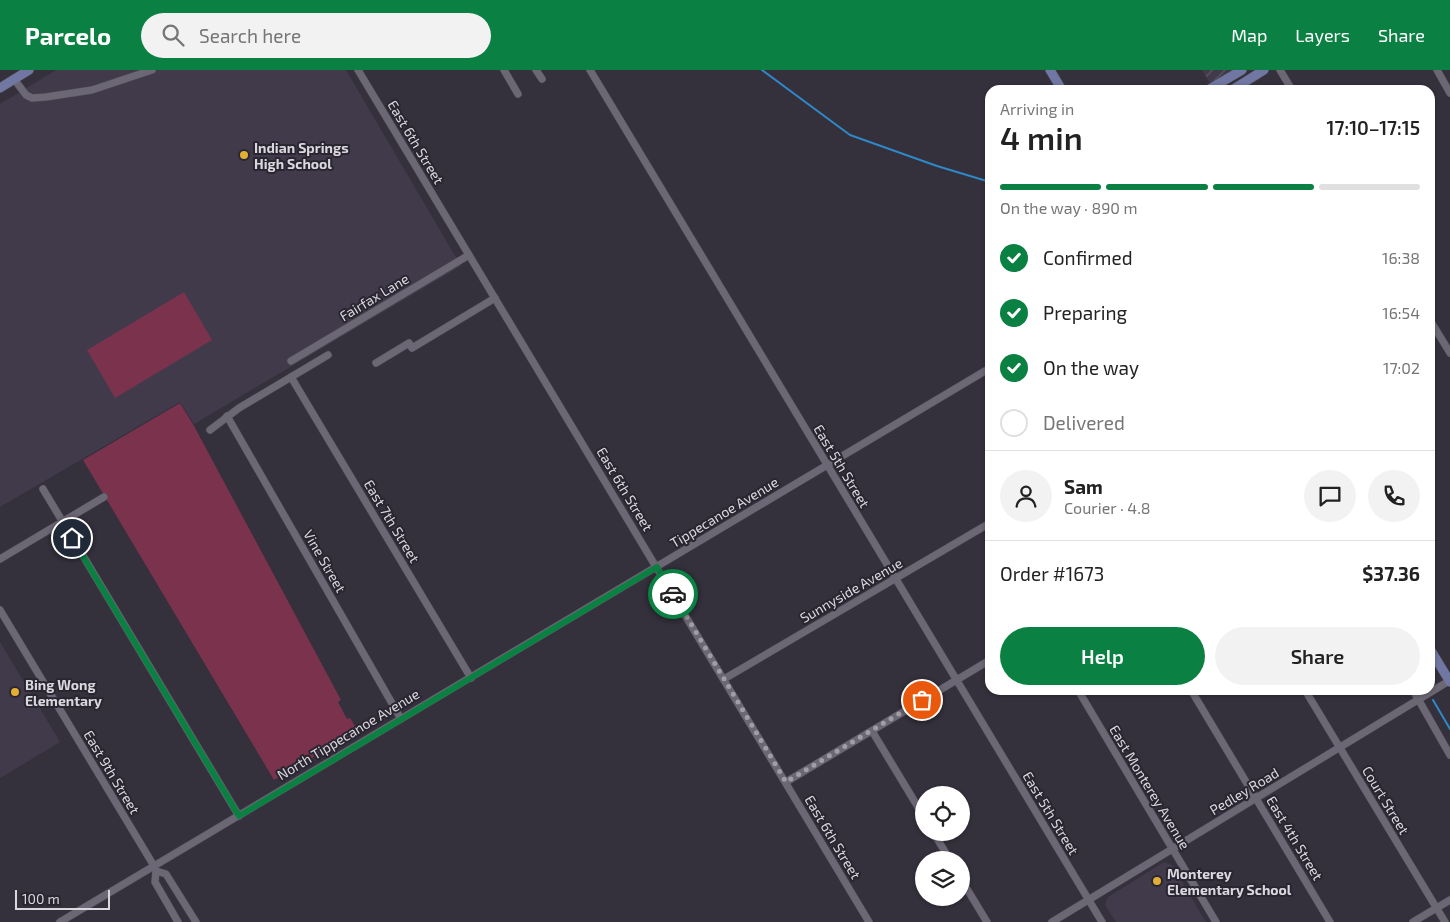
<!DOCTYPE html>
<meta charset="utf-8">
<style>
:root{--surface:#fff;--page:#f2f2f2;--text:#222;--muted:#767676;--line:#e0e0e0;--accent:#0b8043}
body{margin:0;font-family:"Exo 2",sans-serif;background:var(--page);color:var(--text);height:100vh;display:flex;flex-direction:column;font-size:19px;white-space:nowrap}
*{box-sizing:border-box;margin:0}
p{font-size:16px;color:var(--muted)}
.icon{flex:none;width:28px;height:28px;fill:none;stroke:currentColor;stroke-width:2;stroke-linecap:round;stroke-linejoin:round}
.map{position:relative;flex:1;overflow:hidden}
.details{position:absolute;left:985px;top:15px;width:450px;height:610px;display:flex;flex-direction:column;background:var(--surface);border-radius:15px;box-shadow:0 1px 4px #0004}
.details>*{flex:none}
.buttons{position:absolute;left:915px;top:716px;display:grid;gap:10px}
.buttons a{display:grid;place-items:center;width:55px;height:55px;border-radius:50%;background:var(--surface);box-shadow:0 1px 4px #0004;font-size:25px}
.scale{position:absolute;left:15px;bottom:12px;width:95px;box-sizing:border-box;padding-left:5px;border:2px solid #dad8df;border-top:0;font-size:14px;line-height:18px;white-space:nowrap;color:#dad8df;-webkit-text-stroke:4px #2a2631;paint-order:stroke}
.pin{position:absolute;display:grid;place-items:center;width:42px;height:42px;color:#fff;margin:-21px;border:2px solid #fff;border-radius:50%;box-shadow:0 1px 5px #0007}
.courier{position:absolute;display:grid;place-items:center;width:50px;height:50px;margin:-25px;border:4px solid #0b8043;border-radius:50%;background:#fff;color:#222;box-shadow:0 1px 6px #0007}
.head em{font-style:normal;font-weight:600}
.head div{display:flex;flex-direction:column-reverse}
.head{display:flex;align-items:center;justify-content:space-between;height:85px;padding:0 15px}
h1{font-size:32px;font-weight:600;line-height:38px}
.bar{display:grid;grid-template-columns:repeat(4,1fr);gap:8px 5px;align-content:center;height:60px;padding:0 15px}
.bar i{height:6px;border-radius:4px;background:var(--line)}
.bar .active{background:var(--accent)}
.bar p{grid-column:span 4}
.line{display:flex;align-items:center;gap:12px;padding:0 15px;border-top:1px solid var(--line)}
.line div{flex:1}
.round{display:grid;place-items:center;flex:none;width:52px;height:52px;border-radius:26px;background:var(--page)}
ol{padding:0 15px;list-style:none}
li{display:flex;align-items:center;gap:15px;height:55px}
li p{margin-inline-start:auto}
li .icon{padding:5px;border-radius:50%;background:var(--accent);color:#fff;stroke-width:4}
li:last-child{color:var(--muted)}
li i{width:28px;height:28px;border:2px solid var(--line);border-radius:50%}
.action{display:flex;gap:10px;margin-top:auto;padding:10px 15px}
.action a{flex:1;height:58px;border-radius:30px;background:var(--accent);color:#fff;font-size:20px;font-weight:600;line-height:58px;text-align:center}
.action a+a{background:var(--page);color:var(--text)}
header{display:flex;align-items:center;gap:30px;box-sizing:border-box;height:70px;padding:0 25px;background:var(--accent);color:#fff}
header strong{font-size:24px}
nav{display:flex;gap:28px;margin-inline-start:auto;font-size:18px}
.search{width:350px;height:45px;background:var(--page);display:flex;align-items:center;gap:12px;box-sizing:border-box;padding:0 18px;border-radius:28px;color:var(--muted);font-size:19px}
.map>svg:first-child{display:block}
.built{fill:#403a4b}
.industrial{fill:url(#industrial-furrows)}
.grass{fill:#7a324d}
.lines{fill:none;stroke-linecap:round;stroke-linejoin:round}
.stream{stroke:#2f88c7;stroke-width:2}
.minor-casing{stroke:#514e57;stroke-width:8}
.major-casing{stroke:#514e57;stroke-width:10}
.minor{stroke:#6c6774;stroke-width:7}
.major{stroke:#7077a3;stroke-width:9}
.done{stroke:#a09da6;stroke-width:5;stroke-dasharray:0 9}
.route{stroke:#0b8043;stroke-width:6}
.poi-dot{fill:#e2af34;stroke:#2a2631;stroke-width:2}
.labels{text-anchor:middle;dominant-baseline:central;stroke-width:4;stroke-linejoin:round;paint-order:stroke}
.street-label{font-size:14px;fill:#dad8df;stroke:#2a2631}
.poi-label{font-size:14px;font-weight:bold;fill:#dad8df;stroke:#2a2631;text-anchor:start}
</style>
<header>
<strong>Parcelo</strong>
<div class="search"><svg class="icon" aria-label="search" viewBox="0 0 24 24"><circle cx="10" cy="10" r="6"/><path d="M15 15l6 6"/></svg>Search here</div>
<nav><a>Map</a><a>Layers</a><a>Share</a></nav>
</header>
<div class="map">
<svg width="1450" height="852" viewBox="0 0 1450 852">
<defs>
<pattern id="industrial-furrows" width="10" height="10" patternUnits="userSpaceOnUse" patternTransform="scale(1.25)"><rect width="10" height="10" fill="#403a4b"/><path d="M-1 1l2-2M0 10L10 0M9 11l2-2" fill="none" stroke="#5b5664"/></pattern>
</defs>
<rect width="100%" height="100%" fill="#34303c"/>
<!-- built -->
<g class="built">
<polygon points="56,0 346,0 461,196 194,354 180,332 0,437 0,34"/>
<polygon points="0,572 60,672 0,708"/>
<polygon points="1164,792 1172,795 1206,852 1116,852 1105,835 1108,827"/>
</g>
<!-- industrial -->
<polygon class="industrial" points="1202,0 1236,0 1211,15"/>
<!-- grass -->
<g class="grass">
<polygon points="184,222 212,270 115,328 87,280"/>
<polygon points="180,333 194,356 341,630 338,632 347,649 350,648 358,661 274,710 83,390"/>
</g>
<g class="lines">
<!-- stream -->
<g class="stream">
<polyline points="762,0 850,65 937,96 990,112"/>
<polyline points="1433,630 1450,659"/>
</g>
<!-- minor casing -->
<g class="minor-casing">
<g id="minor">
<polyline points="358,0 869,852"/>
<polyline points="504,0 518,24"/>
<polyline points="536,0 542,9"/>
<polyline points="590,0 1102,852"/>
<polyline points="1280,0 1292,20"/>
<polyline points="1437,0 1450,23"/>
<polyline points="14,9 26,25 32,28 46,27 92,20 152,0"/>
<polyline points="1430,250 1450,283"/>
<polyline points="291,291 469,185"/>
<polyline points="376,293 409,273 412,278 495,228"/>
<polyline points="291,307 471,608"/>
<polyline points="227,346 401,649"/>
<polyline points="210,360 239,338 328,285"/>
<polyline points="43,419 239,746"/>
<polyline points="0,489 104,427"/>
<polyline points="0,540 154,796 156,801 155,812 178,852"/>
<polyline points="724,609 990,453"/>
<polyline points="1078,620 1216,852"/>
<polyline points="1191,620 1330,852"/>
<polyline points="1305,620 1445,852"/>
<polyline points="1413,620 1450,685"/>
<polyline points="872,661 924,747"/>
<polyline points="786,712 990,590"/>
<polyline points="933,762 950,790"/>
<polyline points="156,801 166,804 196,852"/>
<polyline points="961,809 987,852"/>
<polyline points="60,852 990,298"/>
<polyline points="1052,852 1449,611"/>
<polyline points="1413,852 1450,830"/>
</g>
</g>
<!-- major casing -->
<g class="major-casing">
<g id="major">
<polyline points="1050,0 1062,20"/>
<polyline points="0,18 29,0"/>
<polyline points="1208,20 1242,0"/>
<polyline points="1232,20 1264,0"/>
<polyline points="1430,579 1450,612"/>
</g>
</g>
<!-- minor -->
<use href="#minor" class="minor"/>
<!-- major -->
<use href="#major" class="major"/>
</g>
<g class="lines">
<!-- done -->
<polyline class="done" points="673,524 786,712 922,630"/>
<!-- route -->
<polyline class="route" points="72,468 239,746 657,497 673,524"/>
</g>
<!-- markers -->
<g class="poi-dot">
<circle cx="244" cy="85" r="5"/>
<circle cx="15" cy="622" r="5"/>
<circle cx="1157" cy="811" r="5"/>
</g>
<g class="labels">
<!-- street labels -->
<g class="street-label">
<text transform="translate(416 72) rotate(59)">East 6th Street</text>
<text transform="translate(374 227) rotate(-31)">Fairfax Lane</text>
<text transform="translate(842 396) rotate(59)">East 5th Street</text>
<text transform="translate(625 419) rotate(59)">East 6th Street</text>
<text transform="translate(724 442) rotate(-31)">Tippecanoe Avenue</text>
<text transform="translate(392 451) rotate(59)">East 7th Street</text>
<text transform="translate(325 491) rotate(60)">Vine Street</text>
<text transform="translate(851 520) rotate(-30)">Sunnyside Avenue</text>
<text transform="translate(348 664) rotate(-31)">North Tippecanoe Avenue</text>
<text transform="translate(112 702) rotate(59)">East 9th Street</text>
<text transform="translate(1150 717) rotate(59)">East Monterey Avenue</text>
<text transform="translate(1244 721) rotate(-31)">Pedley Road</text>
<text transform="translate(1386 730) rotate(59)">Court Street</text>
<text transform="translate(1051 743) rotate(59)">East 5th Street</text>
<text transform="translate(833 767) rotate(59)">East 6th Street</text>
<text transform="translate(1295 768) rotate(59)">East 4th Street</text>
</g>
<!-- poi labels -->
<g class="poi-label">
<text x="254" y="77">Indian Springs<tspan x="254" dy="16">High School</tspan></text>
<text x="25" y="614">Bing Wong<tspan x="25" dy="16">Elementary</tspan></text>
<text x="1167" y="803">Monterey<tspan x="1167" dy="16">Elementary School</tspan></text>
</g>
</g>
</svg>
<div class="buttons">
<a><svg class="icon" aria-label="locate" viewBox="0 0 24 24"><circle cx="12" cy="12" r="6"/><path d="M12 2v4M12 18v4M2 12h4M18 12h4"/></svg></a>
<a><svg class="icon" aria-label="layers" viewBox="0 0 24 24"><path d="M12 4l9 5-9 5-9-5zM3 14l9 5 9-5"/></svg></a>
</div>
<div class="scale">100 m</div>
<div class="pin" style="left:922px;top:630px;background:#ea580c"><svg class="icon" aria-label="bag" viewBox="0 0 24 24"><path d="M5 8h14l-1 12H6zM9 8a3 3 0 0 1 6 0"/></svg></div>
<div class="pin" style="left:72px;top:468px;background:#1f2937"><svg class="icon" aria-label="home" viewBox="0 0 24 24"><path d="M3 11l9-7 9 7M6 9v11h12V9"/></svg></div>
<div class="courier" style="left:673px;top:524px"><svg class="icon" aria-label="car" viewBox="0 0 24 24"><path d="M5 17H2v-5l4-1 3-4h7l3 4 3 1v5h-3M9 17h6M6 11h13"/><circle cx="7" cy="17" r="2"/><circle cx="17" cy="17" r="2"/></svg></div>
<section class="details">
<div class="head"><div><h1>4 min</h1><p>Arriving in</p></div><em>17:10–17:15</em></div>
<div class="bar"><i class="active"></i><i class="active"></i><i class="active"></i><i></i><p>On the way · 890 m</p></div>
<ol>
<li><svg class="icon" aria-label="check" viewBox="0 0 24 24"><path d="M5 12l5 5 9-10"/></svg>Confirmed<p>16:38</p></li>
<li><svg class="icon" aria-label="check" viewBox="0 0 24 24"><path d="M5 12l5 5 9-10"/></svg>Preparing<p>16:54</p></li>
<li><svg class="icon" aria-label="check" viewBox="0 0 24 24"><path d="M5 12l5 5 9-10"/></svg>On the way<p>17:02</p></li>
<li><i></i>Delivered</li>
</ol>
<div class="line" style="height:90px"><a class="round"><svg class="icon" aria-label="person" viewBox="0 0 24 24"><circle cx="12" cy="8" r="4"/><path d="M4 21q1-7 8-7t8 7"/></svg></a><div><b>Sam</b><p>Courier · 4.8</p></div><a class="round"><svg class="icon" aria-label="chat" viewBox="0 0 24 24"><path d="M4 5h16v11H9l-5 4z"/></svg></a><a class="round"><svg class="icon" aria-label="phone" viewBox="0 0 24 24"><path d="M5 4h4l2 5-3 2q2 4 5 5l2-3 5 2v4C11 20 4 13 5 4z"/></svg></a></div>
<div class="line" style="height:65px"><div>Order #1673</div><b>$37.36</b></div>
<div class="action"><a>Help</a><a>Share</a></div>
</section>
</div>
